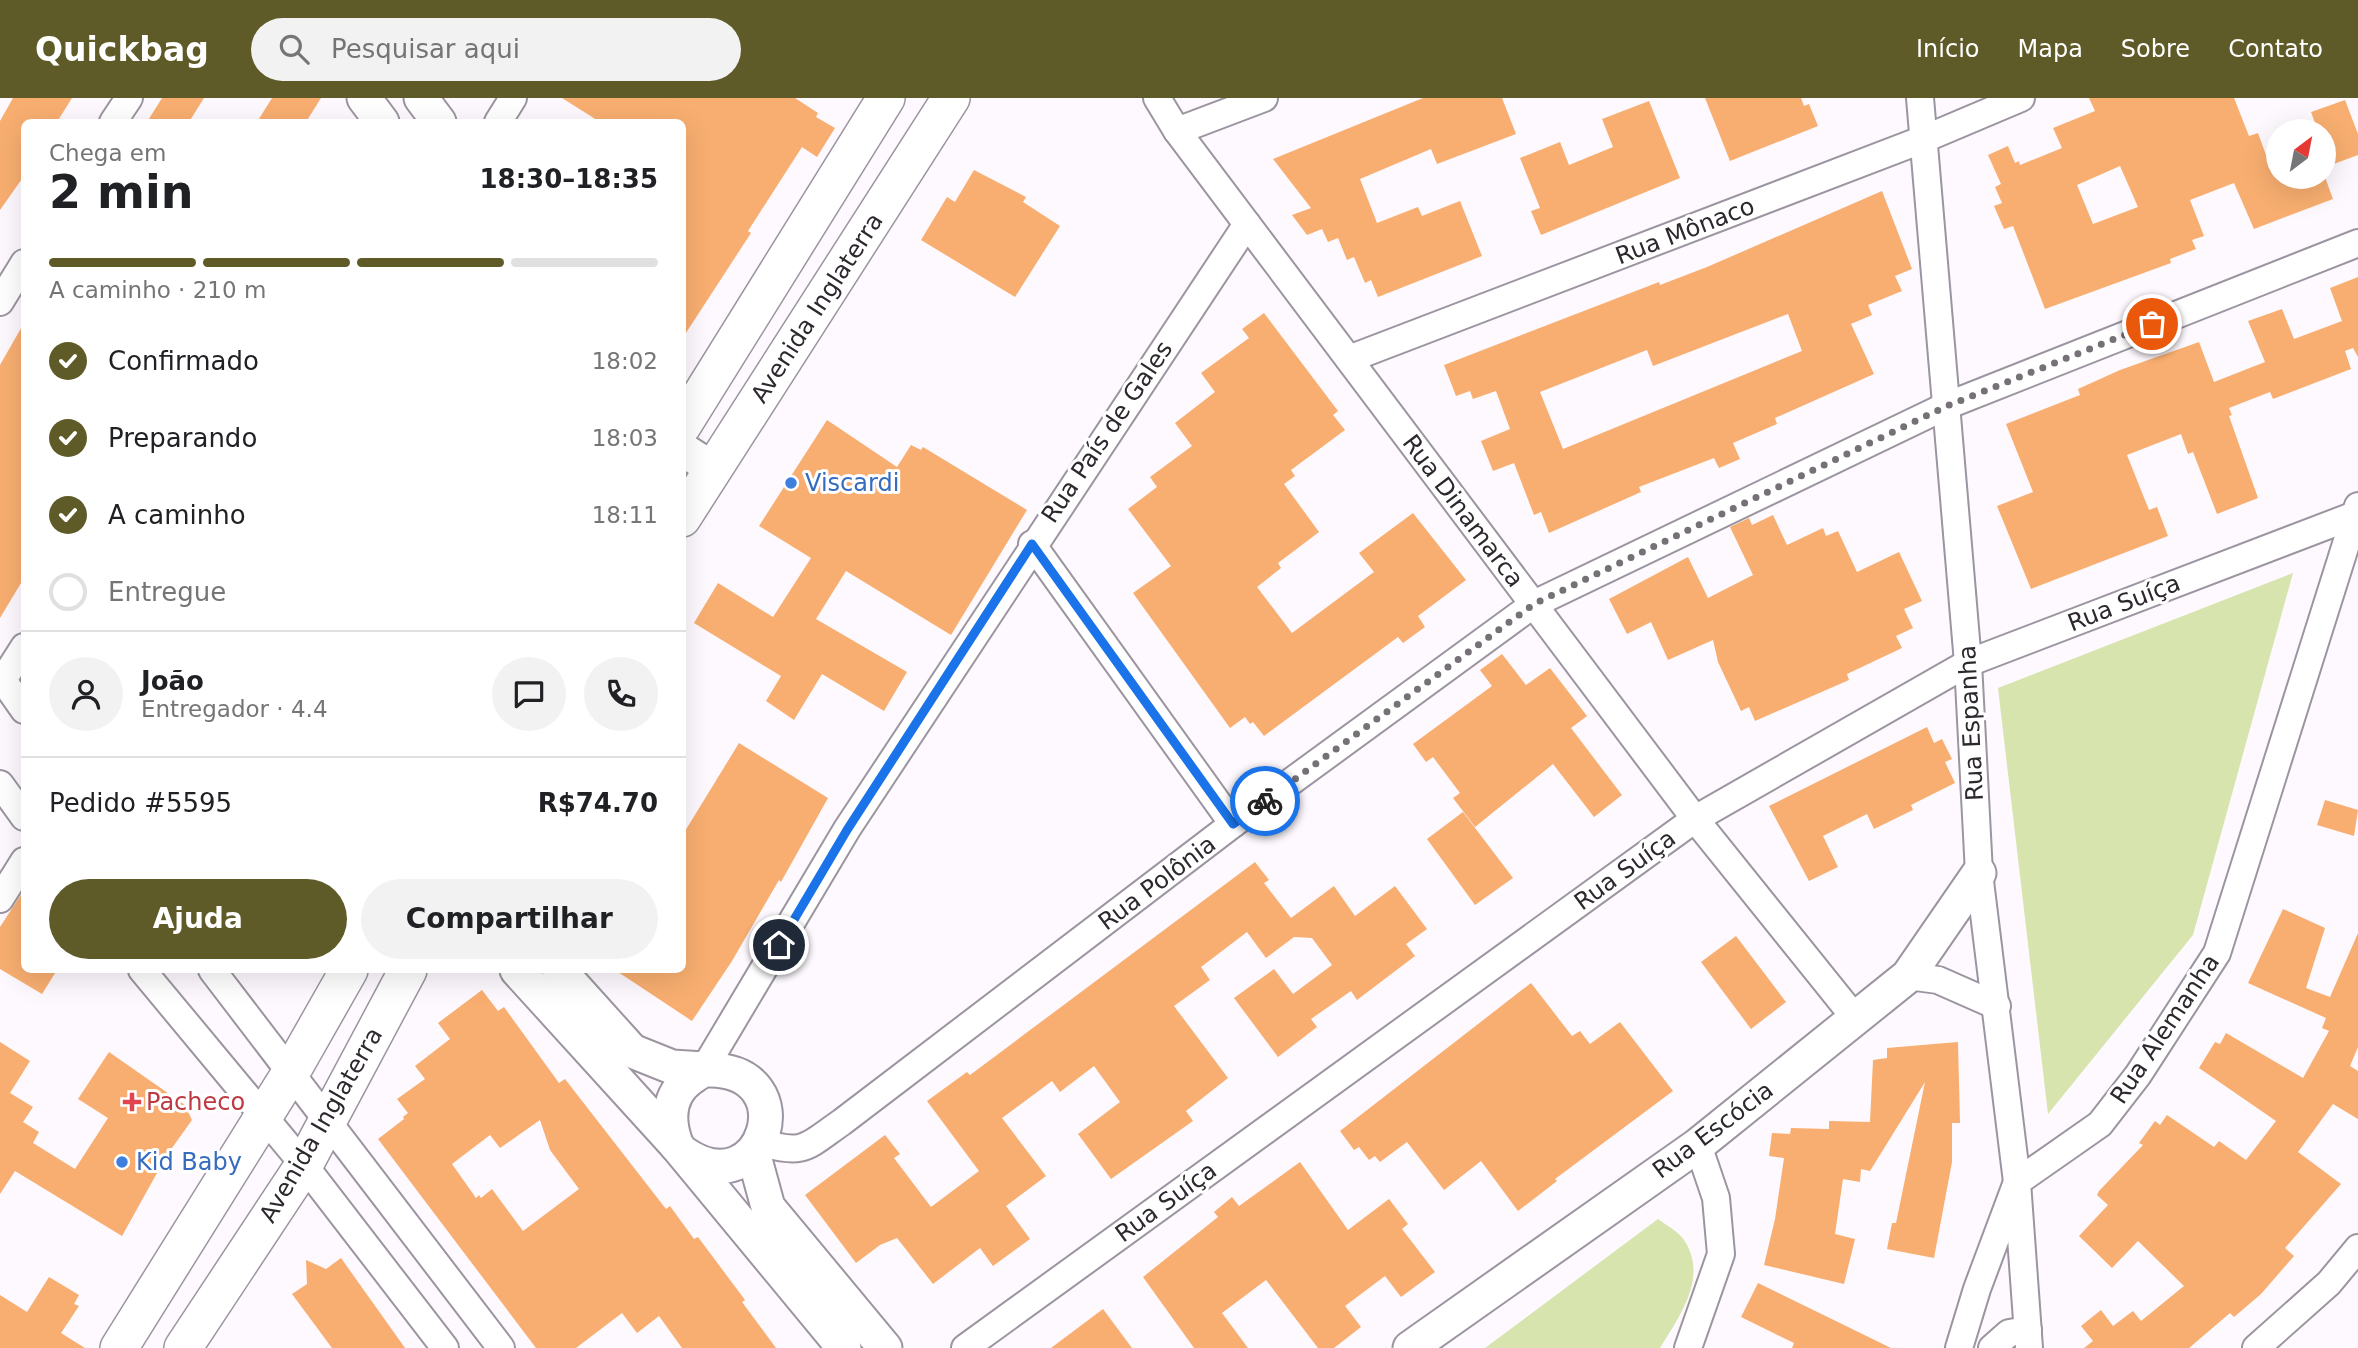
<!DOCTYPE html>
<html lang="pt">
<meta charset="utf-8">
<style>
:root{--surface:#fff;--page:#f2f2f2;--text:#202124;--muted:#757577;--line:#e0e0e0;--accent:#5f5b28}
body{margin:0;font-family:"DejaVu Sans",sans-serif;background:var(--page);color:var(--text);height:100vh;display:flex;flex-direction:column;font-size:26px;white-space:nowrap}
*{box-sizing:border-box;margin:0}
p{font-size:23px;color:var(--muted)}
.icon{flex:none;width:38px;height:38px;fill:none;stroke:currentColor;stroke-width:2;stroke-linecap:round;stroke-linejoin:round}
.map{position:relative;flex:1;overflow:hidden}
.panel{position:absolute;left:21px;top:21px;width:665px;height:854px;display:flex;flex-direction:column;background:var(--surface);border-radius:10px;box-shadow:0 7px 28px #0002}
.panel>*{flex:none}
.needle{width:46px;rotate:32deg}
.tools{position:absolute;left:2266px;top:21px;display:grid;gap:14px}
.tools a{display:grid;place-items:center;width:70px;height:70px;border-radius:50%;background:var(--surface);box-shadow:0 7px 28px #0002;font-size:35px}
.pin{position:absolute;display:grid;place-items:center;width:60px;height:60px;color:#fff;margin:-30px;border:4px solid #fff;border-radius:50%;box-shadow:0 2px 7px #0007}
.courier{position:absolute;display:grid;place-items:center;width:70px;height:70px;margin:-35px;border:5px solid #1a73e8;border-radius:50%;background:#fff;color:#222;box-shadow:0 2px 9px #0007}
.head em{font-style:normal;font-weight:700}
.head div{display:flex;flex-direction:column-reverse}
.head{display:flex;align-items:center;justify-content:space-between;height:119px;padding:0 28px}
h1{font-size:46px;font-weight:700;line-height:52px}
.bar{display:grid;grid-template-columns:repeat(4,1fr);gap:10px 7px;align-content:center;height:84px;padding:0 28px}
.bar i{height:9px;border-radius:5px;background:var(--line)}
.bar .current{background:var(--accent)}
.bar p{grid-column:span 4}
.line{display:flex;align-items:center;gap:18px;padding:0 28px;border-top:2px solid var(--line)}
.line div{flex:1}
.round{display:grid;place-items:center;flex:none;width:74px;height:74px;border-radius:37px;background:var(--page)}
ol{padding:0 28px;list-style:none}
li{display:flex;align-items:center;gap:21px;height:77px}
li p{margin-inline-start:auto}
li .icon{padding:7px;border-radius:50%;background:var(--accent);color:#fff;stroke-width:4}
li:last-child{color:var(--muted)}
li i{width:38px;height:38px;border:4px solid var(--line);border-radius:50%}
.primary-button{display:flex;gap:14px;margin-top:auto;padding:14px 28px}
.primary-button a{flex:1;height:80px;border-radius:42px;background:var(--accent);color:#fff;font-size:28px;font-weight:700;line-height:80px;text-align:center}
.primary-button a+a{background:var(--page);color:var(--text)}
header{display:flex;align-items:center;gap:42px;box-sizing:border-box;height:98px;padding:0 35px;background:var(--accent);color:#fff}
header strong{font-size:33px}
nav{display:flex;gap:38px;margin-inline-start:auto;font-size:24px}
.search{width:490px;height:63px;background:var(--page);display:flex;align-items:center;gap:18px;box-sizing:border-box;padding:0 24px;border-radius:38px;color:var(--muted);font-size:26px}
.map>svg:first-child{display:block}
.green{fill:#d7e4ae}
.building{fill:#f8ae70;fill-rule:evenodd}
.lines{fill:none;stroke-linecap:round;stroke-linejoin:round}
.minor-casing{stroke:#9c94a0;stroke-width:30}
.tertiary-casing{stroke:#9c94a0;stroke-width:37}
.secondary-casing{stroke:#9c94a0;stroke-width:40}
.minor{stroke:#fff;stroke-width:26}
.tertiary{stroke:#fff;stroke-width:33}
.secondary{stroke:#fff;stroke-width:37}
.done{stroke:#757176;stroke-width:7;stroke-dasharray:0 12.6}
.route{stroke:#1a73e8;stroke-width:9}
.shop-dot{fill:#3f7fe0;stroke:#fff;stroke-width:2.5}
.health-dot{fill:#e0444e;stroke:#fff;stroke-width:2.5}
.labels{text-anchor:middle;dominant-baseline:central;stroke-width:6;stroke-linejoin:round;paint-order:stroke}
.street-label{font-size:24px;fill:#2c282d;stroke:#fff}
.shop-label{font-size:24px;fill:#366cbe;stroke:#fff;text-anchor:start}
.health-label{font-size:24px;fill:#be3a42;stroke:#fff;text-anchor:start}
</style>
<header>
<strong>Quickbag</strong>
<div class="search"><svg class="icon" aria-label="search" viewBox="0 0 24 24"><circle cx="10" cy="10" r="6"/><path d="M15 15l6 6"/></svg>Pesquisar aqui</div>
<nav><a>Início</a><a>Mapa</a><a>Sobre</a><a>Contato</a></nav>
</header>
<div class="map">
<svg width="2358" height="1250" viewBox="0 0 2358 1250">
<rect width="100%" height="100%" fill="#fdf9fe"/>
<!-- green -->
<g class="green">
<polygon points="2293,475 2193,837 2048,1016 1998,590"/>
<path d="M1658,1121C1666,1127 1679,1134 1684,1142C1709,1179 1679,1219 1660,1250H1485Z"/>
</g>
<!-- building -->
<g class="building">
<polygon points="13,0 72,0 57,24 24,24 24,78 0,112 0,23"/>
<polygon points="162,0 204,0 189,24 147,24"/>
<polygon points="272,0 321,0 306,24 257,24"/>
<polygon points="562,0 795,0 818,15 816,19 835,30 817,59 802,49 748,133 751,135 682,241 682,24 600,24"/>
<polygon points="1423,0 1502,0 1516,36 1437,66 1431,51 1360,81 1377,125 1418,109 1422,118 1460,103 1482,158 1378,199 1371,182 1365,185 1354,159 1347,162 1338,140 1328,144 1322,131 1307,137 1292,117 1311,110 1273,61"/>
<polygon points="1705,0 1801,0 1804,8 1809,6 1818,28 1730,63"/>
<path d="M2089,0H2234L2249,38L2258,35L2274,79H2325L2333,101L2254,131L2234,85L2190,102L2204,138L2192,142L2196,151L2170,161L2171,165L2045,211L2013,128L2004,131L1994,108L2002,105L1995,89L2001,86L1988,57L2008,48L2015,65L2019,63L2020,67L2062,50L2053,30L2095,13ZM2120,68L2138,109L2093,126L2077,87Z"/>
<polygon points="2345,2 2358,36 2358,57 2331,67 2324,48 2324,33 2318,33 2311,14"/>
<polygon points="1649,3 1680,80 1541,137 1531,113 1540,110 1520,60 1560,44 1569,67 1613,49 1602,21"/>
<polygon points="974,72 1026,99 1023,104 1060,128 1015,199 921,142 947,99 955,104"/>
<path d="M1882,93L1912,171L1895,178L1902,193L1868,207L1872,217L1851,226L1874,276L1775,320L1777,326L1733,345L1740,361L1719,370L1714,360L1639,389L1641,394L1549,435L1541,414L1534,417L1514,365L1493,373L1481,343L1510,331L1496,293L1473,301L1470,293L1456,298L1444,267L1659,184L1660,187L1707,169ZM1788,216L1802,253L1563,351L1540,294L1647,252L1653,268Z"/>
<polygon points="2358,179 2358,259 2353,250 2345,253 2351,271 2273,301 2270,294 2229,310 2232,317 2229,318 2258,400 2217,416 2193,354 2188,356 2181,336 2127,357 2149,412 2157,409 2168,438 2031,491 1997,408 2033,394 2006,326 2080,297 2078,291 2120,272 2199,244 2214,284 2265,264 2248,223 2282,211 2294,241 2342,223 2330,190"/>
<polygon points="1264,215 1338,313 1333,317 1345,332 1291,372 1295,378 1284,386 1319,434 1278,465 1281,470 1257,489 1292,535 1374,474 1359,455 1413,415 1466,482 1418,518 1425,529 1403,545 1398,539 1264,638 1253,624 1250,626 1245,619 1230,630 1133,495 1171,468 1128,411 1157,389 1150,379 1192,348 1175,325 1215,294 1201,275 1249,240 1242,231"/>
<polygon points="24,225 24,480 0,520 0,267"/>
<polygon points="827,322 897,369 911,347 921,352 923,349 1027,412 951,537 846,473 816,521 907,574 884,613 822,576 794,622 766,603 781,578 694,525 718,485 773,519 811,460 759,428"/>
<polygon points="1773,417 1787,447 1823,430 1826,438 1838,433 1857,474 1899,454 1922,503 1904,511 1913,530 1896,538 1902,550 1847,576 1849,582 1755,623 1749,609 1741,613 1718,564 1713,542 1668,562 1651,524 1627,536 1609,501 1688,459 1708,500 1753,477 1730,429 1749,420 1752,427"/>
<polygon points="1502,556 1526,587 1550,570 1587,618 1571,630 1622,697 1594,719 1553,666 1475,729 1453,700 1460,695 1433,659 1426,664 1413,646 1492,588 1480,572"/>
<polygon points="1927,629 1934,645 1942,641 1952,661 1945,664 1955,685 1911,707 1913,712 1874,731 1867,716 1823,738 1838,769 1809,783 1769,708"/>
<polygon points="739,645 828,700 781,784 779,782 732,863 692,923 615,872 682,872 682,738"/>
<polygon points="2325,702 2358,712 2354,738 2317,727"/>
<polygon points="1463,714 1513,780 1475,807 1427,741"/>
<polygon points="1255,764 1269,782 1264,785 1291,820 1334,788 1355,818 1395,788 1427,831 1406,846 1415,858 1357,902 1351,893 1311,921 1317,929 1278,959 1234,900 1274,871 1293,896 1332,867 1312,840 1294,839 1266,860 1247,834 1201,869 1210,882 1174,908 1228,980 1186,1013 1193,1023 1111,1081 1078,1036 1120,1004 1094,968 1060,994 1052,983 1002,1020 1046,1078 1006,1108 1030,1141 993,1168 980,1150 933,1186 897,1140 880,1147 856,1165 805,1097 885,1037 900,1056 894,1060 931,1109 979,1073 927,1003 967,974 970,977"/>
<polygon points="24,792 24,872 57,872 42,896 0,871 0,829"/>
<polygon points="2283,811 2325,830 2306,890 2330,899 2358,835 2358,949 2350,968 2358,973 2358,1021 2333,1006 2298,1054 2341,1086 2285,1150 2294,1158 2261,1196 2234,1219 2230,1215 2189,1250 2084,1250 2093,1243 2081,1228 2101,1212 2113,1228 2133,1213 2141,1223 2184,1188 2138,1143 2112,1170 2079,1138 2108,1107 2097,1097 2099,1093 2143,1047 2139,1045 2155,1023 2160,1027 2167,1017 2214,1049 2219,1043 2246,1062 2276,1023 2199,970 2215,944 2220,946 2226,935 2303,980 2329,933 2322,930 2326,920 2248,885"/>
<polygon points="1736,838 1786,904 1751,931 1701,864"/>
<polygon points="1531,885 1572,938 1580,933 1590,946 1620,924 1673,993 1555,1081 1557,1083 1518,1113 1481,1063 1444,1092 1407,1044 1380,1064 1375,1058 1369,1062 1359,1049 1354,1052 1340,1033"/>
<path d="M482,892L498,913L504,909L559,985L565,981L666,1111L670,1108L694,1141L698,1139L745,1202L742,1204L776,1250H682L659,1218L637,1235L622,1215L576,1250H536L378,1041L404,1021L403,1019L408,1015L397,1001L425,981L415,968L450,941L438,925ZM540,1022L550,1052L579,1091L523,1133L492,1091L481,1100L479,1097L476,1100L452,1066L490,1037L500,1050Z"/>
<polygon points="0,944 30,963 10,995 33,1009 23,1024 39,1034 33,1045 75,1071 108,1020 78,1001 109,954 185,1007 192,1022 167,1057 122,1138 15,1073 0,1096"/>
<polygon points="1958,944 1960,1025 1952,1025 1952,1064 1934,1160 1887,1151 1892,1125 1896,1125 1925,984 1870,1073 1861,1071 1860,1084 1843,1081 1835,1136 1855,1141 1844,1186 1764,1167 1775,1121 1784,1060 1769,1058 1772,1035 1790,1036 1791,1030 1829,1031 1829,1023 1870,1024 1873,962 1887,960 1887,950"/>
<polygon points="1300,1064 1348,1132 1389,1101 1408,1126 1402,1131 1435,1174 1401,1199 1385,1178 1345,1208 1361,1229 1334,1250 1318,1250 1266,1182 1222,1215 1248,1250 1194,1250 1143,1179 1218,1119 1214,1114 1232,1099 1239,1108"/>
<polygon points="341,1160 405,1250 332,1250 292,1196 307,1186 306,1162 326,1171"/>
<polygon points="49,1179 79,1197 74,1206 79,1208 61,1235 85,1250 0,1250 0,1197 27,1214"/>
<polygon points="1758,1185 1891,1250 1792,1250 1794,1245 1741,1219"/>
<polygon points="1103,1211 1132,1250 1051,1250"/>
</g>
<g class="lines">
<!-- minor casing -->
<g class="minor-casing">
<g id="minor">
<polyline points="1157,0 1177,33 1695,721 1855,920"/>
<polyline points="1920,0 1968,565 1979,775 2017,1084 2029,1250"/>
<polyline points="113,24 129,0"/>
<polyline points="498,24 513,0"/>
<polyline points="1177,33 1264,0"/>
<polyline points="0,204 24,165"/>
<polyline points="1349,261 1924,41 2021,0"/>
<polyline points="1032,446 1233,726"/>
<polyline points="0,578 24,612"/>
<polyline points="3,582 24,549"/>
<polyline points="0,686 24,719"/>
<polyline points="0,801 24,763"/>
<polyline points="142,872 304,1067 445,1250"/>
<polyline points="212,872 501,1250"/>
<polyline points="1908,878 1938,882 1997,908"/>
<polyline points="704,971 847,731 1247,126"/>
<path d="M760,1044C804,1058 806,1049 842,1024L1233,726L1534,506L1946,308L2358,145"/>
<polyline points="965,1250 1695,721 1968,565 2355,417"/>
<polyline points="1688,1250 1721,1156 1716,1100 1698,1047"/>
<polyline points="1959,1250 1977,1191 2017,1084 2100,1026 2138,977 2217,855 2358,408"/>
<polyline points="1992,1250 2009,1235 2028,1232"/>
<polyline points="2256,1250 2329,1185 2358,1150"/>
</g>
</g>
<!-- tertiary casing -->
<g class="tertiary-casing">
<g id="tertiary">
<polyline points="364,0 382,24"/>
<polyline points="421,0 439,24"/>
<polyline points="682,351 713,371"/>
<polyline points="517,872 677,1048"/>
<polyline points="559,872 632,953 672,969 704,971"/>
<polyline points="753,1054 768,1109 885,1250"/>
<path d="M685,1056C764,1109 806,973 710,972C703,971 697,976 691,980C667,997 667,1023 677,1048L844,1250"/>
<polyline points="1410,1250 1698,1047 1908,878 1979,775"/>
</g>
</g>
<!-- secondary casing -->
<g class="secondary-casing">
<g id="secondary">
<polyline points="682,328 886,0"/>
<polyline points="682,420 951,0"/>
<polyline points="119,1250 290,976 349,872"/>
<polyline points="183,1250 304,1067 408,872"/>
</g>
</g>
<!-- minor -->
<use href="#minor" class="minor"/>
<!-- tertiary -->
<use href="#tertiary" class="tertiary"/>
<!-- secondary -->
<use href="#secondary" class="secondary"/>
</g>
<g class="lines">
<!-- done -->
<polyline class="done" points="1265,703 1534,506 1947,308 2152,226"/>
<!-- route -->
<polyline class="route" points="779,847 847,732 1032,446 1233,726 1265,703"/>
</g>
<!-- markers -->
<g class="shop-dot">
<circle cx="791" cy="385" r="7"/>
<circle cx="122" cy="1064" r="7"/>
</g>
<path class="health-dot" d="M128.5 993.5h7v7h7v7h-7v7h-7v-7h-7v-7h7z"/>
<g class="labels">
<!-- street labels -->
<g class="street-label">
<text transform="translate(1685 133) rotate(-21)">Rua Mônaco</text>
<text transform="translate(817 210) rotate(-57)">Avenida Inglaterra</text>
<text transform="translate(1107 334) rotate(-56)">Rua País de Gales</text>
<text transform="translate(1463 413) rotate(53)">Rua Dinamarca</text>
<text transform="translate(2124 505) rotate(-21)">Rua Suíça</text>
<text transform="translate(1971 625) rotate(-93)">Rua Espanha</text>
<text transform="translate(1625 772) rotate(-36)">Rua Suíça</text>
<text transform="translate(1157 785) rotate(-37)">Rua Polônia</text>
<text transform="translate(2165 931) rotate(-56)">Rua Alemanha</text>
<text transform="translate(321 1027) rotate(-60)">Avenida Inglaterra</text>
<text transform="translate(1713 1032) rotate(-37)">Rua Escócia</text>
<text transform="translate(1166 1104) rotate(-36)">Rua Suíça</text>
</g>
<!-- shop labels -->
<g class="shop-label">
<text x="805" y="385">Viscardi</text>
<text x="136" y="1064">Kid Baby</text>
</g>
<!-- health labels -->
<g class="health-label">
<text x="146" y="1004">Pacheco</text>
</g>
</g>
</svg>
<div class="tools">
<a><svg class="needle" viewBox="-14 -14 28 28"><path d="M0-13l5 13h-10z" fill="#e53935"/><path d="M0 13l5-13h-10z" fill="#757577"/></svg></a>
</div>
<div class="pin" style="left:2152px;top:226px;background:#ea580c"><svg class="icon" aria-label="bag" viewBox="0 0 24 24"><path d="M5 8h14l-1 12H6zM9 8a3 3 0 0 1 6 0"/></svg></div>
<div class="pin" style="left:779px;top:847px;background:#1f2937"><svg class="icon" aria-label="home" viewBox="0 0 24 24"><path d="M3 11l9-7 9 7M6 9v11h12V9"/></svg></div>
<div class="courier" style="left:1265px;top:703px"><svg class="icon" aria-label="bike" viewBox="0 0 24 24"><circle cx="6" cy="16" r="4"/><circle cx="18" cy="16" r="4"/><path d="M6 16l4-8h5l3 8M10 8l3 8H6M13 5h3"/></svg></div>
<section class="panel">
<div class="head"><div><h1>2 min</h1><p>Chega em</p></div><em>18:30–18:35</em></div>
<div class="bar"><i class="current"></i><i class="current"></i><i class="current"></i><i></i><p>A caminho · 210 m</p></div>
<ol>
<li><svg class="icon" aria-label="check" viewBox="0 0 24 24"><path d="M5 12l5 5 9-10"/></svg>Confirmado<p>18:02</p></li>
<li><svg class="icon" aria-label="check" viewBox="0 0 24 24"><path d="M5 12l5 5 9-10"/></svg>Preparando<p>18:03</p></li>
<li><svg class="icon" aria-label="check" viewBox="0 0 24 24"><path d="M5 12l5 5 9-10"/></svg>A caminho<p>18:11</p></li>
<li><i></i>Entregue</li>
</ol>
<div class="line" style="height:126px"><a class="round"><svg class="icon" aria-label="person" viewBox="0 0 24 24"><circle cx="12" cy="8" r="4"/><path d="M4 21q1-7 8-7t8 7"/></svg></a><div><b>João</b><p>Entregador · 4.4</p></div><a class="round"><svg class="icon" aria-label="chat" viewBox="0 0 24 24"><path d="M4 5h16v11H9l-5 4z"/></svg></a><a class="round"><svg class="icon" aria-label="phone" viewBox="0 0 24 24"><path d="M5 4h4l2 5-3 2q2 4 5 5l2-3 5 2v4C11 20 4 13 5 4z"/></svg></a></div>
<div class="line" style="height:91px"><div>Pedido #5595</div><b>R$74.70</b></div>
<div class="primary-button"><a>Ajuda</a><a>Compartilhar</a></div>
</section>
</div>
